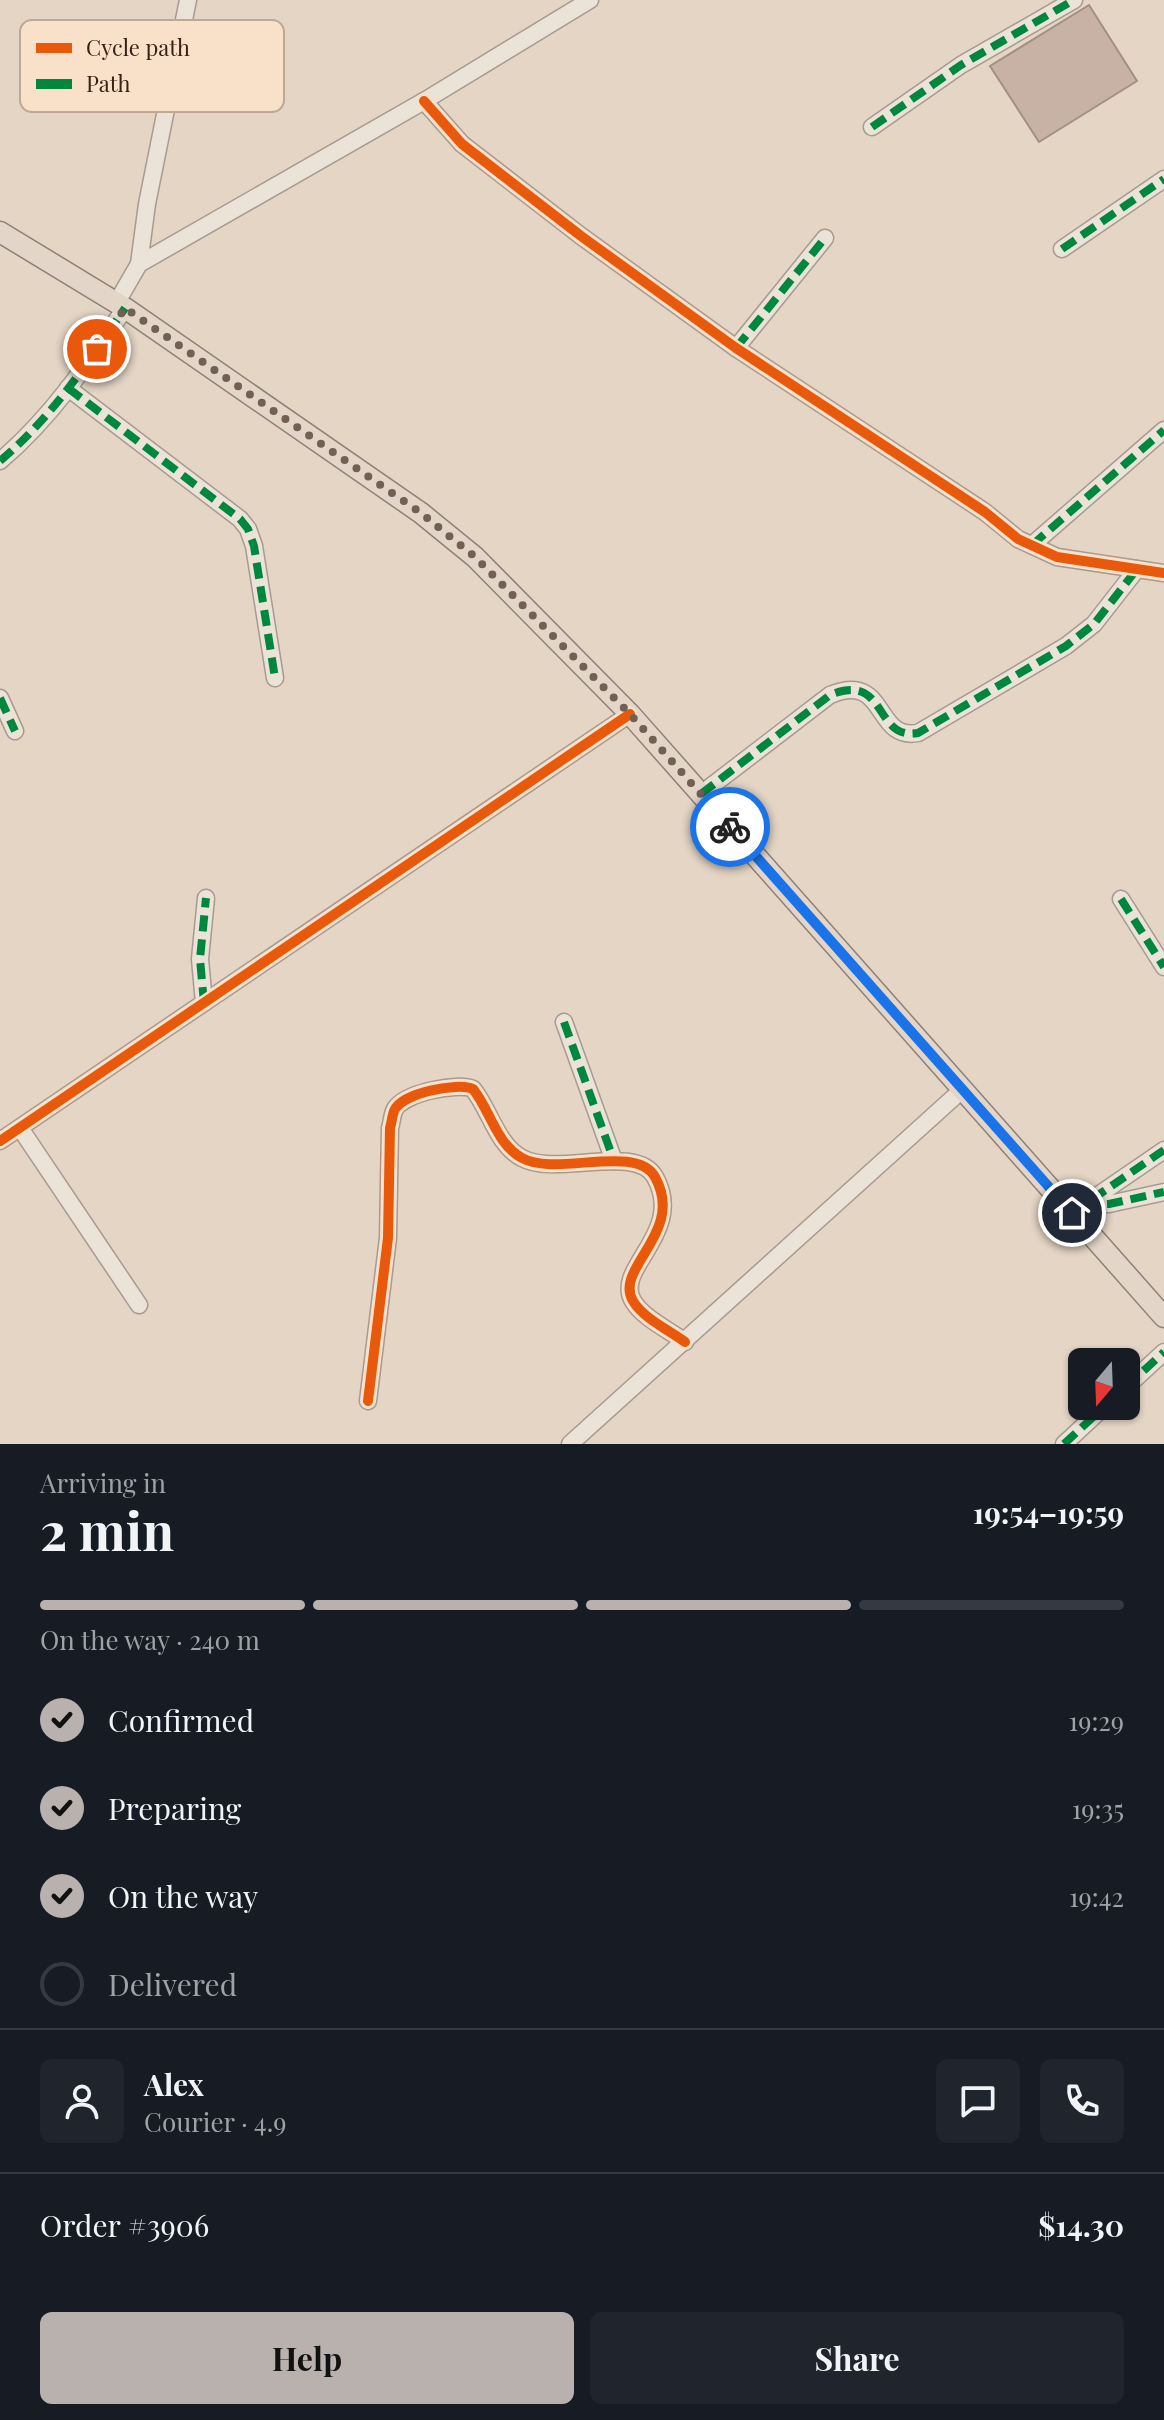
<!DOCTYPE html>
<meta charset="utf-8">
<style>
:root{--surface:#171b24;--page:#20242c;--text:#f1f3f6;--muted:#9ea1a6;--line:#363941;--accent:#b8b1ae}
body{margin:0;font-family:"Playfair Display",serif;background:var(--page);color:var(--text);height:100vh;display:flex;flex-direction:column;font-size:30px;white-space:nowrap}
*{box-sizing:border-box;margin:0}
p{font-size:26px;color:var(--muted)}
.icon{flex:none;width:44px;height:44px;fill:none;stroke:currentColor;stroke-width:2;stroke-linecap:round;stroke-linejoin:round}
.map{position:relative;height:1444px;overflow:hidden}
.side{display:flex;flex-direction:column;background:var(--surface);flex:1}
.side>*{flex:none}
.needle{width:52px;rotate:199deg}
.fabs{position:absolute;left:1068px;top:1348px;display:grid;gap:16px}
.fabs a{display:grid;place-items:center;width:72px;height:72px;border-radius:12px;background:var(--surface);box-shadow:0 2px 6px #0004;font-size:40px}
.pin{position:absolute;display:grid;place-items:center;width:68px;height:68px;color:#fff;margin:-34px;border:4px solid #fff;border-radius:50%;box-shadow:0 2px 8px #0007}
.courier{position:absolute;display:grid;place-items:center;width:80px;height:80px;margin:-40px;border:6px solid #1a73e8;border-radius:50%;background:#fff;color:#222;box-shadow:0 2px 10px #0007}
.headline em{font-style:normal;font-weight:700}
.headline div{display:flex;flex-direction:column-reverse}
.headline{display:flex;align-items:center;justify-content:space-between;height:136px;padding:0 40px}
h1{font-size:52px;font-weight:700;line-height:60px}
.bar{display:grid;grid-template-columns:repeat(4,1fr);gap:12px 8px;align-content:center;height:96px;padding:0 40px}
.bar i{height:10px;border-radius:6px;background:var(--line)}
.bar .active{background:var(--accent)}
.bar p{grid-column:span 4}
.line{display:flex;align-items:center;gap:20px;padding:0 40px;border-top:2px solid var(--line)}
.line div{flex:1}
.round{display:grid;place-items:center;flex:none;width:84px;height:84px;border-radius:12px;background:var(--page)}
ol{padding:0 40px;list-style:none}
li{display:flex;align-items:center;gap:24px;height:88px}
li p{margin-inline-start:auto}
li .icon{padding:8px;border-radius:50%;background:var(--accent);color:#111;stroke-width:4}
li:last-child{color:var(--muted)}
li i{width:44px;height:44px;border:4px solid var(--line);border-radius:50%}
.primary-button{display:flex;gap:16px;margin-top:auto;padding:16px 40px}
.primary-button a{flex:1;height:92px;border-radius:12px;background:var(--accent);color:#111;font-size:32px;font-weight:700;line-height:92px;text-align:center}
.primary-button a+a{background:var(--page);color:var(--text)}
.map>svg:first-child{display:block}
.building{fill:#c8b2a6;stroke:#a39085;stroke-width:2}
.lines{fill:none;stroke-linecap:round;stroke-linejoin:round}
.minor-casing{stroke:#a89a90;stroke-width:19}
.major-casing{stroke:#8d8076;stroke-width:23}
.minor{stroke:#ebe2d8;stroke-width:16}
.major{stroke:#e3d6c8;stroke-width:20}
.quiet{stroke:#00873e;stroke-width:8;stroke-dasharray:16 8;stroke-linecap:butt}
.cycleway-casing{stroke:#f8e1c8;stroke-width:15}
.cycleway{stroke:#e8590c;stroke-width:10}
.done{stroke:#726055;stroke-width:8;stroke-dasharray:0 14.4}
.route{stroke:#1a73e8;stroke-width:10}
.key{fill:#f8e1c8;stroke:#bea794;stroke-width:2}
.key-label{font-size:22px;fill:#352119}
</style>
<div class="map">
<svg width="1164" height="1444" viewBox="0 0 1164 1444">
<rect width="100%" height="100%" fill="#e4d5c5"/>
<!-- building -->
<polygon class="building" points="1089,5 1137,81 1039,142 990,66"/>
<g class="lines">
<!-- minor casing -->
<g class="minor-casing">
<g id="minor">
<polyline points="424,101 462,144 581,236 736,348 985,512 1018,539 1057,557 1164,573"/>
<polyline points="872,127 961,65 1074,0"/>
<polyline points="1062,249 1164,179"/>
<polyline points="139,264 424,101 590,0"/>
<polyline points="117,302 139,264 147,204 188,0"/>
<polyline points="736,348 825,238"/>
<polyline points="68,388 240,519 248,529 254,546 275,678"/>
<path d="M0,461C51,418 88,363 125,308"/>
<polyline points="1032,545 1164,430"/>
<polyline points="0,698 15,731"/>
<path d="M701,794L830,695C888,671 873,741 918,733L1066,646L1094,624L1137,569"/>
<polyline points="1121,899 1164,967"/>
<polyline points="204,1003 200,959 206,898"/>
<polyline points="564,1022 614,1161"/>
<polyline points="20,1128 139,1305"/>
<polyline points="0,1141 630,714"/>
<polyline points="1085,1205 1109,1204 1164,1192"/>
<polyline points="1072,1213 1164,1150"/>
<polyline points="1126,1387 1164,1352"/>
<path d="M368,1401L388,1238L390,1128C392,1122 392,1114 395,1109C404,1093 457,1082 473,1089C490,1110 497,1145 522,1158C556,1177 636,1143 655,1177C686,1233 613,1268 633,1301C643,1318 669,1330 685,1342"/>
<polyline points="570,1444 963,1089"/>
<polyline points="1064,1444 1105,1406"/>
</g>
</g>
<!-- major casing -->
<g class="major-casing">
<polyline id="major" points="0,232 125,308 421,513 475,557 630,714 1164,1317"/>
</g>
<!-- minor -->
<use href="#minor" class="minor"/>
<!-- major -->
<use href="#major" class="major"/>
<!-- quiet -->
<g class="quiet">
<polyline points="872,127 961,65 1074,0"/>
<polyline points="1062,249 1164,179"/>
<polyline points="736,348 825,238"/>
<polyline points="68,388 240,519 248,529 254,546 275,678"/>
<path d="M0,461C51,418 88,363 125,308"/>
<polyline points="1032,545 1164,430"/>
<polyline points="0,698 15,731"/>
<path d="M701,794L830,695C888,671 873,741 918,733L1066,646L1094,624L1137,569"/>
<polyline points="1121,899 1164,967"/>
<polyline points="204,1003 200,959 206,898"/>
<polyline points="564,1022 614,1161"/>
<polyline points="1083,1205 1109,1204 1164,1192"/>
<polyline points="1072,1213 1164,1150"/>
<polyline points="1126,1387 1164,1352"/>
<polyline points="1064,1444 1105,1406"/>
</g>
<!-- cycleway casing -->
<g class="cycleway-casing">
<g id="cycleway">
<polyline points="424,101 462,144 581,236 736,348 985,512 1018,539 1057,557 1164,573"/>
<polyline points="0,1141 630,714"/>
<path d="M368,1401L388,1238L390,1128C392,1122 392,1114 395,1109C404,1093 457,1082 473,1089C490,1110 497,1145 522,1158C556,1177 636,1143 655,1177C686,1233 613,1268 633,1301C643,1318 669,1330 685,1342"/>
</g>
</g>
<!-- cycleway -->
<use href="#cycleway" class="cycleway"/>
</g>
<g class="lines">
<!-- done -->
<polyline class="done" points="97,349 125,308 421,513 475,557 630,714 730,827"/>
<!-- route -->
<polyline class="route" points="730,827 1072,1213"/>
</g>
<!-- legend -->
<rect x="20" y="20" width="264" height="92" rx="12" class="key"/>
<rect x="36" y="43" width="36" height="10" fill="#e8590c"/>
<rect x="36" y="79" width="36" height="10" fill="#00873e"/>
<g class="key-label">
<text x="86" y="56">Cycle path</text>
<text x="86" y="92">Path</text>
</g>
</svg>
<div class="fabs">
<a><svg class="needle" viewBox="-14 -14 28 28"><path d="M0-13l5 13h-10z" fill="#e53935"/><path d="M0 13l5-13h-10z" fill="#9ea1a6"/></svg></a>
</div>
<div class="pin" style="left:97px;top:349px;background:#ea580c"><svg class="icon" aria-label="bag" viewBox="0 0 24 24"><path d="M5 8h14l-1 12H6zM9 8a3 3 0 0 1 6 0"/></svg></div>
<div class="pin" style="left:1072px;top:1213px;background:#1f2937"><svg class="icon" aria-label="home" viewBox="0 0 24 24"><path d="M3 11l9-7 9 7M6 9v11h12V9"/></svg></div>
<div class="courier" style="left:730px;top:827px"><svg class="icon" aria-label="bike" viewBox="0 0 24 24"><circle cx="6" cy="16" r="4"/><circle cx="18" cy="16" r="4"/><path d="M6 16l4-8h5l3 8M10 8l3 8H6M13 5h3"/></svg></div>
</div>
<section class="side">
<div class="headline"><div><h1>2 min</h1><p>Arriving in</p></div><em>19:54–19:59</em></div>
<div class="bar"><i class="active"></i><i class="active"></i><i class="active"></i><i></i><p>On the way · 240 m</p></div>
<ol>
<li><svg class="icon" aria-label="check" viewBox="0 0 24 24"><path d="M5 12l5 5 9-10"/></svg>Confirmed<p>19:29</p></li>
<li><svg class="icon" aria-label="check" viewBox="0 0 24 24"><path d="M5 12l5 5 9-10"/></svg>Preparing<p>19:35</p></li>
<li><svg class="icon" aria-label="check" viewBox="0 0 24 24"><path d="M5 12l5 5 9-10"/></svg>On the way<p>19:42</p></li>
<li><i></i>Delivered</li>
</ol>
<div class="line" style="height:144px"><a class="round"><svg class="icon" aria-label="person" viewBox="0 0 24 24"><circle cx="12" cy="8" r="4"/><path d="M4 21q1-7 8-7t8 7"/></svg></a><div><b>Alex</b><p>Courier · 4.9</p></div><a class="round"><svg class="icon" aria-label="chat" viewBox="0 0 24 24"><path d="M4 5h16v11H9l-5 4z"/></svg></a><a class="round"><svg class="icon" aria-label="phone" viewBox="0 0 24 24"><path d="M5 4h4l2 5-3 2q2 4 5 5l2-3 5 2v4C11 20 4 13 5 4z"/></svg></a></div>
<div class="line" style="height:104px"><div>Order #3906</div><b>$14.30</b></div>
<div class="primary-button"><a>Help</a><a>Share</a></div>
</section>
